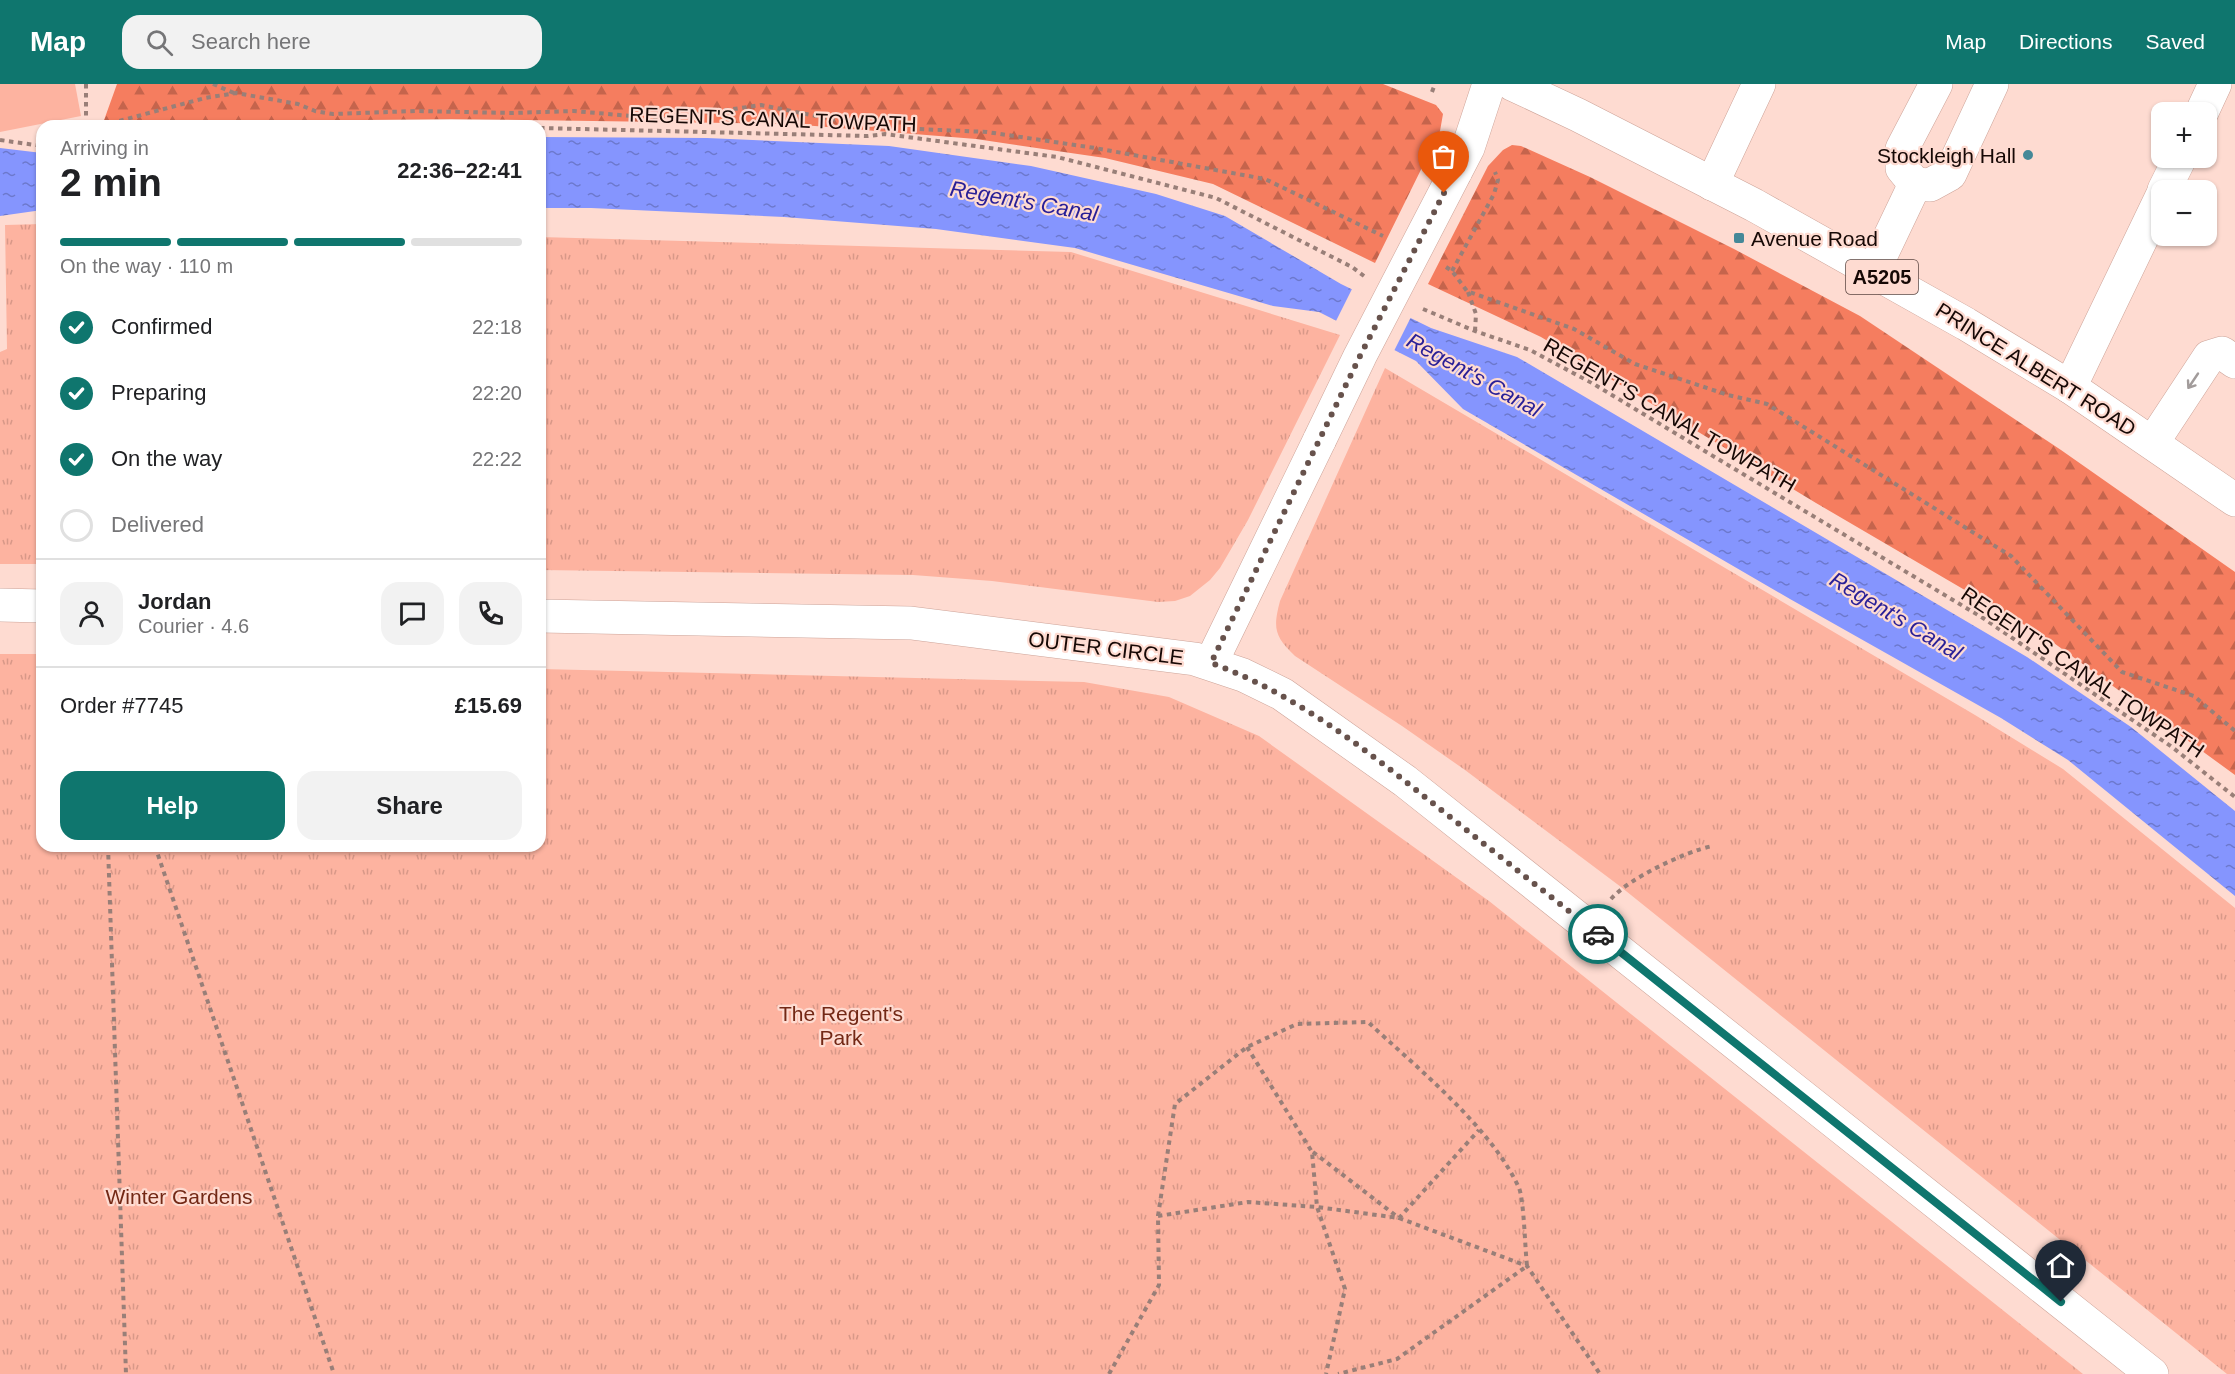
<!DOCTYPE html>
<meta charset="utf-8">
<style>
:root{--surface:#fff;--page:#f2f2f2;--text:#202124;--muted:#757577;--line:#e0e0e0;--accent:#0f766e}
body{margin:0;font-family:Arial,sans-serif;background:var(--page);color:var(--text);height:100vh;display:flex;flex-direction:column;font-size:22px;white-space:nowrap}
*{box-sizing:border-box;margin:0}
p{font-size:20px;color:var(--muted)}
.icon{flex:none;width:33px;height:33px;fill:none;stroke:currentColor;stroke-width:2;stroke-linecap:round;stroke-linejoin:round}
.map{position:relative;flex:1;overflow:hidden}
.side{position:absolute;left:36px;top:36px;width:510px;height:732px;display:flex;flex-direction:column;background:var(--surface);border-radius:18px;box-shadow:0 2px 4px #0004}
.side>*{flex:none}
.controls{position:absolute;left:2151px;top:18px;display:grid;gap:12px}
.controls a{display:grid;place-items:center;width:66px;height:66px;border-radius:12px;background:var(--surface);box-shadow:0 2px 4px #0004;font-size:30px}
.pin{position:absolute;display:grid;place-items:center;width:51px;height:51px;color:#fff;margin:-62px -26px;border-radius:50% 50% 50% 0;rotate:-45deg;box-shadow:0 0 6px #0007}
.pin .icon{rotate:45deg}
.courier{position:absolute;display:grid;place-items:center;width:60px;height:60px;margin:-30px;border:4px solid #0f766e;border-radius:50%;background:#fff;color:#222;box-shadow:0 2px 8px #0007}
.headline em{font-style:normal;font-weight:600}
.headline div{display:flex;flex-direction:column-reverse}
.headline{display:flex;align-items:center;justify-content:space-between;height:102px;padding:0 24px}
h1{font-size:39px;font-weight:600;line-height:45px}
.bar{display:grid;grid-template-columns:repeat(4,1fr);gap:9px 6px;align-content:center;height:72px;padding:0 24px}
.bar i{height:8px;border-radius:4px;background:var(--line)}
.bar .on{background:var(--accent)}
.bar p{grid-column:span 4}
.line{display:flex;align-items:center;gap:15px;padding:0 24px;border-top:2px solid var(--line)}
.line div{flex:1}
.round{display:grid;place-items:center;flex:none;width:63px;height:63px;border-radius:18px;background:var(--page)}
ol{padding:0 24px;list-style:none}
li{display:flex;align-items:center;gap:18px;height:66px}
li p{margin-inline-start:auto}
li .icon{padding:6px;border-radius:50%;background:var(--accent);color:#fff;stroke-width:4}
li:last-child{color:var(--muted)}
li i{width:33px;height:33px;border:3px solid var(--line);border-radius:50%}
.action{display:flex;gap:12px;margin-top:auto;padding:12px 24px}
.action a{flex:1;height:69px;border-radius:18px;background:var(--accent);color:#fff;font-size:24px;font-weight:600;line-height:69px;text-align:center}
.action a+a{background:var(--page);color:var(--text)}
header{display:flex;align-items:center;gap:36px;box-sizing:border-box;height:84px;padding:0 30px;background:var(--accent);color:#fff}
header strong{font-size:28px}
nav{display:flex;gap:33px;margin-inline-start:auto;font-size:21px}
.search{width:420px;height:54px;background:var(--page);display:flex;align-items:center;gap:15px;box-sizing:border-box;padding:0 21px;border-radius:18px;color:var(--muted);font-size:22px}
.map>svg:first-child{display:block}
.green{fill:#fdb3a0}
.forest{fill:url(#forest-firs)}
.park{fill:url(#park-tufts)}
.water{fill:url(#water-ripples)}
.pier{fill:#fedbd1}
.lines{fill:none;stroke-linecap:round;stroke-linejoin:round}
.minor-casing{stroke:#cda398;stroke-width:34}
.major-casing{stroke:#cda398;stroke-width:34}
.path{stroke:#997f78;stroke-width:4;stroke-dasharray:4.5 4.5;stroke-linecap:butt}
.minor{stroke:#fff;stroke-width:33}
.major{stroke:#fff;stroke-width:33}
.minor-bridge-casing{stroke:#cda398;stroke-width:34;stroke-linecap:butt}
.minor-bridge{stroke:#fff;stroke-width:33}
.oneway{stroke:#a29c9b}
.done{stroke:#67524c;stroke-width:6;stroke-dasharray:0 10.8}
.route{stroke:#0f766e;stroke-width:8}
.poi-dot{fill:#458898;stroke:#fedbd1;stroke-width:2}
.labels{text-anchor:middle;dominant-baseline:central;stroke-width:4.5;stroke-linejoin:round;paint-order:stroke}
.shield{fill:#fedbd1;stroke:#5c4742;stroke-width:1.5}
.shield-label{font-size:20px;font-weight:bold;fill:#160805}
.street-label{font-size:21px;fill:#160805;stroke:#fedbd1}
.poi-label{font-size:21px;fill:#160805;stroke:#fedbd1;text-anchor:end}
.park-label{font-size:21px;fill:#732815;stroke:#fedbd1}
.water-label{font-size:22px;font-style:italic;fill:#291f97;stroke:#fedbd1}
</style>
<header>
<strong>Map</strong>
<div class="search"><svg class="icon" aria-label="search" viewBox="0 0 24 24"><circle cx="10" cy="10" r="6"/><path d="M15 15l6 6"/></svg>Search here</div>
<nav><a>Map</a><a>Directions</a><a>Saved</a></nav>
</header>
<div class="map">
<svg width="2235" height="1290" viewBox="0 0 2235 1290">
<defs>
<pattern id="forest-firs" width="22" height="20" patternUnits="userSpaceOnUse" patternTransform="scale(1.5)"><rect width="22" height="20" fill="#f57d5f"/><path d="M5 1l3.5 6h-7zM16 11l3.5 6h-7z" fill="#c5644c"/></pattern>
<pattern id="park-tufts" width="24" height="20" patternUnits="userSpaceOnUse" patternTransform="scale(1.5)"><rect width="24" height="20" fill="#fdb3a0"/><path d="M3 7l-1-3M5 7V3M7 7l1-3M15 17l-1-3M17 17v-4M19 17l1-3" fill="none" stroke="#d89888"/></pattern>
<pattern id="water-ripples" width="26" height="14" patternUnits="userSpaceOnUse" patternTransform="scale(1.5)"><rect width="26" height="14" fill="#8595fe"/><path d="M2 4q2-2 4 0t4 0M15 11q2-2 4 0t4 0" fill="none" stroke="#6c78cc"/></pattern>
</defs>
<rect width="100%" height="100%" fill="#fedbd1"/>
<!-- green -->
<polygon class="green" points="0,0 75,0 81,32 0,48"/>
<!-- forest -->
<g class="forest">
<polygon points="117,0 1383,0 1436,21 1443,30 1440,47 1375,179 1213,100 1105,74 976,55 790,40 451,35 103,39"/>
<polygon points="1512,61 1521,62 1590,93 1734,165 1860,232 2061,366 2235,488 2235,691 2047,554 1816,419 1541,253 1428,200 1488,82 1503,66"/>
</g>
<!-- park -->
<g class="park">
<polygon points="42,140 42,480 0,480 0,268 7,265 5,141"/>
<polygon points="540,153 1071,168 1340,251 1248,436 1220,484 1210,496 1190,512 1175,517 1158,518 992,497 913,491 540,486"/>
<path d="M1385,284L1975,631L2063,685L2235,824V1290H2227L1621,803L1465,686L1402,642L1295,572C1274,552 1273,544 1280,517Z"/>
<polygon points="0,570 42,570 42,762 540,762 540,585 1084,598 1169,613 1259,652 1489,817 2083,1290 0,1290"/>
</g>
<!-- water -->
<g class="water">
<polygon points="540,53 707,54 889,62 1031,82 1156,110 1225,132 1341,200 1431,244 1517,273 2027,573 2131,643 2235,727 2235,812 2068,676 2001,634 1790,515 1463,325 1416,277 1319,228 1273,222 1075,164 936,145 784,133 591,124 540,124"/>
<polygon points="0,64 42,69 42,126 0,132"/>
</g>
<!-- pier -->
<polygon class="pier" points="1353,203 1412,231 1393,269 1335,239"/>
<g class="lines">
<!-- minor casing -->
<g class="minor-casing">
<g id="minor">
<polyline points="1936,0 1902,65 1902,84 1915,100 1930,101 1950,90 1992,0"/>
<polyline points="2202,28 2215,0"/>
<polyline points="1455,89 1468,64 1489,0"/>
<polyline points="1712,100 1759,0"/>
<polyline points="2164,106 2180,74"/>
<polyline points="1873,188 1915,100"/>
<polyline points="2070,303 2162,112"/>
<polyline points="2153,358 2209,273 2222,269 2235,278"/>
<polyline points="0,521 42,522"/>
<polyline points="540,532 911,539 1195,575 1243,591 1282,610 1405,697 2152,1290"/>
<polyline points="1211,579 1320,355"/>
</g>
</g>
<!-- major casing -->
<g class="major-casing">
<polyline id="major" points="1512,0 1578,31 1754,121 1966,240 2070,303 2235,416"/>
</g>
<!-- path -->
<g class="path">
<polyline points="86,0 86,42"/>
<polyline points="213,0 234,9"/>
<polyline points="1432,8 1435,0"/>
<polyline points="112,42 119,37 205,14 236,9 298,20 315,27 333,30 415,27 512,29 574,27 665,35 761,21 871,43 987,48 1095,64 1265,95 1383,152"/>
<polyline points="540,44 868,52 885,50 1057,73 1216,114 1352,183 1364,192"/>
<polyline points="0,56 42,62"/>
<polyline points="1446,183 1452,187 1467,207 1574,245 1635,280 1728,311 1767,320 2011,472 2122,588 2194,612 2235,647"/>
<polyline points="1452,187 1494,110 1498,96 1495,88"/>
<polyline points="1468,208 1476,230 1475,247"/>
<polyline points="1423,225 1475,247 1530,266 1592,299 1723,378 1983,534 2172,663 2235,713"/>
<polyline points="108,762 126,1290"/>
<polyline points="155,762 334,1290"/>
<path d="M1611,815C1629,794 1685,768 1712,762"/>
<polyline points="1247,963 1312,1068 1317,1123 1345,1205 1326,1290"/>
<polyline points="1313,1068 1399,1134 1479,1046"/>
<path d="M1158,1132L1175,1020L1247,963L1297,940L1368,938C1416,983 1492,1044 1519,1104C1524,1116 1525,1165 1527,1182L1397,1275L1338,1290"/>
<polyline points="1109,1290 1159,1201 1158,1132 1248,1118 1317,1123 1399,1134 1527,1182 1600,1290"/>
</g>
<!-- minor -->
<use href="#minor" class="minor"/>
<!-- major -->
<use href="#major" class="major"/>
<!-- minor-bridge casing -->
<g class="minor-bridge-casing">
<polyline id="minor-bridge" points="1320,355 1360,272 1455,89"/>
</g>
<!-- minor-bridge -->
<use href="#minor-bridge" class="minor-bridge"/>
</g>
<!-- one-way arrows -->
<defs><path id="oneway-shaft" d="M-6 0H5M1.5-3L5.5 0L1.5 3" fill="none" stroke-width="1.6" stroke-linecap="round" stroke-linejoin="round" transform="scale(1.5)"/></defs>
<use class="oneway" href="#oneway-shaft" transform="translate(2193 297) rotate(124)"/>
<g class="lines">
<!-- done -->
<path class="done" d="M1444,109L1360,272L1211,579C1297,610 1370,669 1440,725C1493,767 1546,809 1598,850"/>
<!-- route -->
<polyline class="route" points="1598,850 2061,1218"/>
</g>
<!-- markers -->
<g class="poi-dot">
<circle cx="2028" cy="71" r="6"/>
<rect x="1733" y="148" width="12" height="12" rx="3"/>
</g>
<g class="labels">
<!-- shield labels -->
<rect class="shield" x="1846" y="176" width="72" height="34" rx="4.5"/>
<g class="shield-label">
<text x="1882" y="193">A5205</text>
</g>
<!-- street labels -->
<g class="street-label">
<text transform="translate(773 35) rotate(2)">REGENT'S CANAL TOWPATH</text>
<text transform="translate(2036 285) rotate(32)">PRINCE ALBERT ROAD</text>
<text transform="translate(1670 331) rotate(30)">REGENT'S CANAL TOWPATH</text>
<text transform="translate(1106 564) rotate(7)">OUTER CIRCLE</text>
<text transform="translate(2083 588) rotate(34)">REGENT'S CANAL TOWPATH</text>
</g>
<!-- poi labels -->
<g class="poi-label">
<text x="2016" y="71">Stockleigh Hall</text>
<text x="1751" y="154" text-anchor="start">Avenue Road</text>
</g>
<!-- park labels -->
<g class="park-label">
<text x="841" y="929">The Regent's<tspan x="841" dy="24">Park</tspan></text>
<text x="179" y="1112">Winter Gardens</text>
</g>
<!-- water labels -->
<g class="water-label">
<text transform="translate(1024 117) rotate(10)">Regent's Canal</text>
<text transform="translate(1474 291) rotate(29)">Regent's Canal</text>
<text transform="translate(1896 532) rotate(31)">Regent's Canal</text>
</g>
</g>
</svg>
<div class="controls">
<a>+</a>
<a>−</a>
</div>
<div class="pin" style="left:1444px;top:109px;background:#ea580c"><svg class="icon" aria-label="bag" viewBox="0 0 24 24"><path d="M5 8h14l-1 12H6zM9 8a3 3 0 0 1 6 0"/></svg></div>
<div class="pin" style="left:2061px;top:1218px;background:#1f2937"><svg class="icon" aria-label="home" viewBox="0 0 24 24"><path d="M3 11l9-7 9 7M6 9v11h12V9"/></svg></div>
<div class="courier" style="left:1598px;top:850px"><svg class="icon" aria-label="car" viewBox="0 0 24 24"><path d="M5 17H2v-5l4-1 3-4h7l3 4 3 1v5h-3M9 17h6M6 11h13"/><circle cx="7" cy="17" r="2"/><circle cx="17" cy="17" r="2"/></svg></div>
<section class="side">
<div class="headline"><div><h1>2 min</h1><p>Arriving in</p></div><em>22:36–22:41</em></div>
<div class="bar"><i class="on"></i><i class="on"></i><i class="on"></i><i></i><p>On the way · 110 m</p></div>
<ol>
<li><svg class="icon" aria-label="check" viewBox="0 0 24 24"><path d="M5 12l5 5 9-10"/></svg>Confirmed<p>22:18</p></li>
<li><svg class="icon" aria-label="check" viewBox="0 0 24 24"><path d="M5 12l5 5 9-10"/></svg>Preparing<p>22:20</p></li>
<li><svg class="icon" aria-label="check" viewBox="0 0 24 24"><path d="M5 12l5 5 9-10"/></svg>On the way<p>22:22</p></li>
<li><i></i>Delivered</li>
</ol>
<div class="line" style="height:108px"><a class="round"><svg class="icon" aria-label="person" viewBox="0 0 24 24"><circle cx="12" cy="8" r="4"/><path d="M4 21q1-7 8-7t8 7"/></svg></a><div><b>Jordan</b><p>Courier · 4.6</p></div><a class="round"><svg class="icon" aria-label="chat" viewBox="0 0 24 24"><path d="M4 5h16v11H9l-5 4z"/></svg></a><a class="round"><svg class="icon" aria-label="phone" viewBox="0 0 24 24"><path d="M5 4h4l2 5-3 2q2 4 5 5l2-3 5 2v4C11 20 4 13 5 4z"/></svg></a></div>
<div class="line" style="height:78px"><div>Order #7745</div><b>£15.69</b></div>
<div class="action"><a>Help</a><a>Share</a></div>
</section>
</div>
